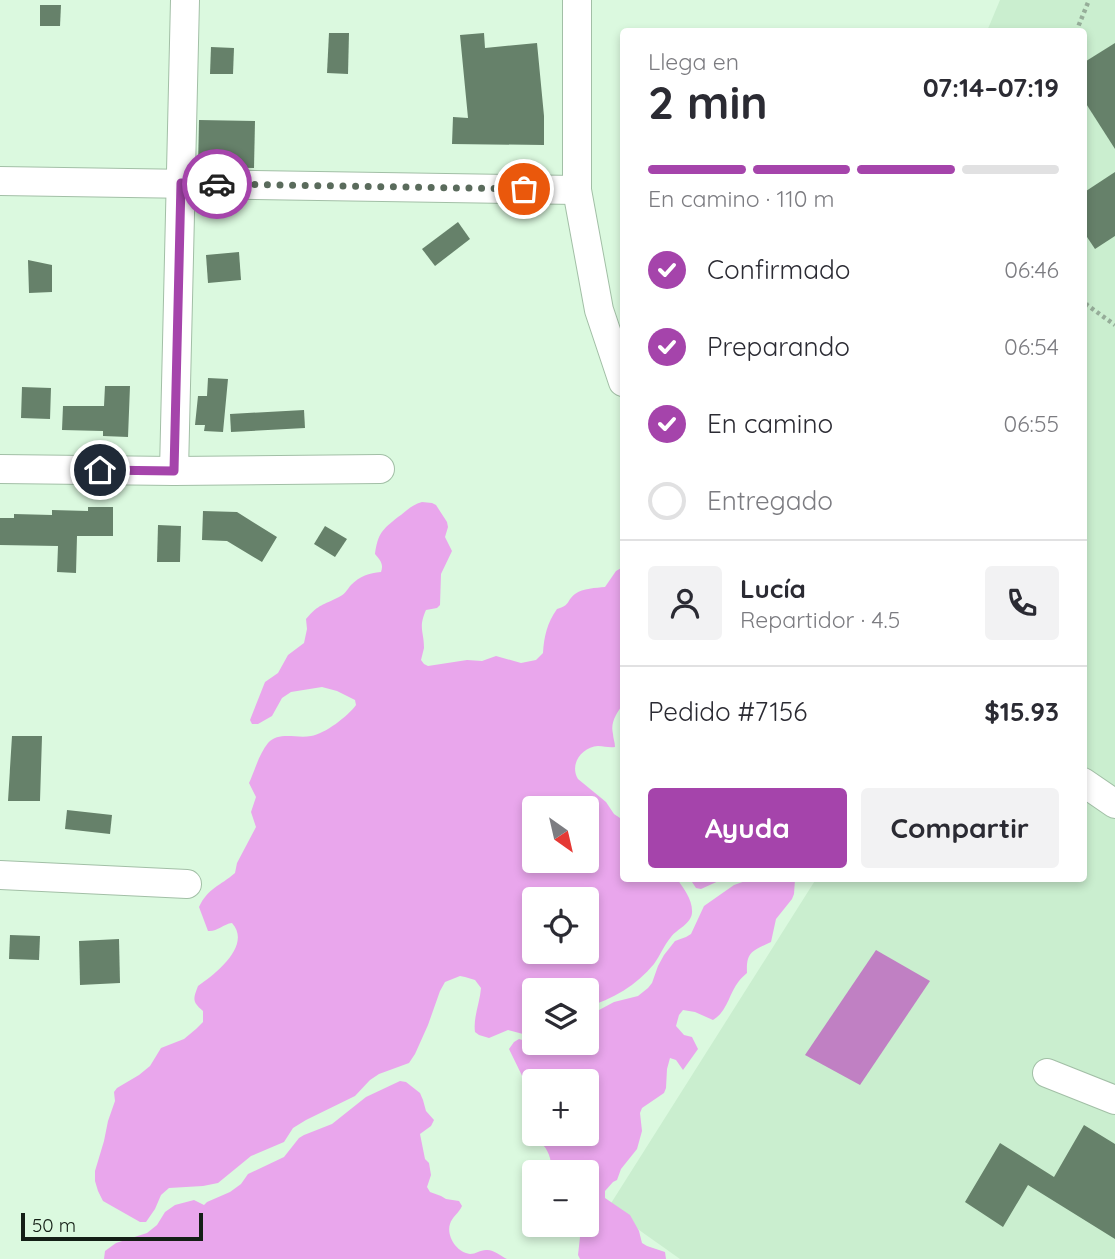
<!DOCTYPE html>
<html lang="es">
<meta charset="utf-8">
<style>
:root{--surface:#fff;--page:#f2f2f3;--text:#2b2b33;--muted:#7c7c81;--line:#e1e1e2;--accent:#a544ab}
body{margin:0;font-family:Quicksand,sans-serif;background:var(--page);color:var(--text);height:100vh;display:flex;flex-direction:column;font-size:26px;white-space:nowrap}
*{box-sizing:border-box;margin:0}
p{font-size:23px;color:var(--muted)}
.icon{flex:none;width:38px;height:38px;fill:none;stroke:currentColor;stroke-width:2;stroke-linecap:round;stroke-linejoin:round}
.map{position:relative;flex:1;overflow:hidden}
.details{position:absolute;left:620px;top:28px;width:467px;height:854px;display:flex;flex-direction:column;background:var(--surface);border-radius:7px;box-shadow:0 4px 10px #0003}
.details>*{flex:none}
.needle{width:46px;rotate:146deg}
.buttons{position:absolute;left:522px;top:796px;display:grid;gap:14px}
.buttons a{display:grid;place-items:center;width:77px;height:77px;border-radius:7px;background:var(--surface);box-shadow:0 4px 10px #0003;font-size:35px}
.scale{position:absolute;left:21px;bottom:18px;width:182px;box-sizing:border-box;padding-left:7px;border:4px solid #141f16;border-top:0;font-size:19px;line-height:24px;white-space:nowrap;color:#141f16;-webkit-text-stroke:5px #dbf9df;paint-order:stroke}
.pin{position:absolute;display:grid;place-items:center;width:60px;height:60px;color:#fff;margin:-30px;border:4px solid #fff;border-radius:50%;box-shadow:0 2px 7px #0007}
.courier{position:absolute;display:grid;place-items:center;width:70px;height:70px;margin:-35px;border:5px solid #a544ab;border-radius:50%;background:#fff;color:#222;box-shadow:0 2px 9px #0007}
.headline em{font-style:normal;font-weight:700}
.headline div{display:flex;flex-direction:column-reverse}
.headline{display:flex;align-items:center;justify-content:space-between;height:119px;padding:0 28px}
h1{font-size:46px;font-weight:700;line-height:52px}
.bar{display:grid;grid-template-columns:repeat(4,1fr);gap:10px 7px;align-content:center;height:84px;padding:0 28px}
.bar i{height:9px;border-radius:5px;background:var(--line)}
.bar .selected{background:var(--accent)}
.bar p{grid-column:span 4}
.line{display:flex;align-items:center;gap:18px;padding:0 28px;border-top:2px solid var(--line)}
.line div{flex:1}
.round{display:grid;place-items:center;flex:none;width:74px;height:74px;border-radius:7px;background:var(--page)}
ol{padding:0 28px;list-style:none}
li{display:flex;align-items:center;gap:21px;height:77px}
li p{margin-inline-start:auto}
li .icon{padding:7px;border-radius:50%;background:var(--accent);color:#fff;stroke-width:4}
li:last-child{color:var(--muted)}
li i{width:38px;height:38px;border:4px solid var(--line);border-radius:50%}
.button{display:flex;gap:14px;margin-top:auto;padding:14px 28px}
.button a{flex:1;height:80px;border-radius:7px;background:var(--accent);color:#fff;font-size:28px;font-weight:700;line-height:80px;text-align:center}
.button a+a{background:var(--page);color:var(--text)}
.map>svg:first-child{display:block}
.built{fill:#caeecf}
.forest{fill:#e9a6ec;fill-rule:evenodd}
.water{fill:#c080c3}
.building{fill:#66816a}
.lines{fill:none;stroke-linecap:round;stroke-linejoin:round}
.minor-casing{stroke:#a2bfa6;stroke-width:30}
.path{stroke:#96ad99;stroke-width:4.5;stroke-dasharray:3.5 3.5;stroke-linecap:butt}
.minor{stroke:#fff;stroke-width:28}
.done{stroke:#5a6b5c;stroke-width:7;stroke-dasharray:0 12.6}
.route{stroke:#a544ab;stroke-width:9}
</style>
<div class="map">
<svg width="1115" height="1259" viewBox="0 0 1115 1259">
<rect width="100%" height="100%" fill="#dbf9df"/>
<!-- built -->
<polygon class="built" points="1000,0 1115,0 1115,1259 680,1259 608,1208 816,879 1083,878 1083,32 987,31"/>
<!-- forest -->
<g class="forest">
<path d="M422,502L432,503L436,505L447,522L448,527L445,537L452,551L441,574L440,605L437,608L426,610C418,628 424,631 424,648C423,652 422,656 421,660L424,664L428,666L467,660L482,661L496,656L521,663L536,660L543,653C544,637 547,623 557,609C571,605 566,601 575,594C583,588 596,588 605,587L616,571L623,567V704C617,713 610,722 613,734C613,738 615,742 615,747C608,748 605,746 598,746C582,747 569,764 578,779L606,802L614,814L623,820V878L677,879C684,889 693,900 692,913C691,924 677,929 671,937C664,945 660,956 654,964C637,985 612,1000 586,1007V990H534V1034H523L508,1030L489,1038L479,1035L475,1032C473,1017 480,1003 481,988L475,980L465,977L460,976L445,982L440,991L428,1025L415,1054L409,1063L379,1074L370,1080L355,1096L306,1120L293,1128L284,1142L251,1156L218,1183L203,1186L169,1188L161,1195L155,1209L146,1222H140L103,1201L98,1191L95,1181V1171L104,1141L108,1121L115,1101L114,1092L117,1088L139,1075L150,1066L161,1048L184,1039L196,1029L203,1022V1011C192,1002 193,999 198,986C216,974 252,945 232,923C223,924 217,932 208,931L199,907C208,888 220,886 235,873L237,863L256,827L251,812L256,797L249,783C255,770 259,754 268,743C279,731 297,739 311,736C325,734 348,716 356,705L355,700L337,691L322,687L291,692L282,698L272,716L258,724H252L250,720L265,682L278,673L288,655L304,643L307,629L306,619C320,603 322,606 339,597C344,595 347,590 351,585C360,576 369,573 381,572C384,564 380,560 375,554C378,533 382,530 398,517C407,511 411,505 422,502ZM534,808H586V861H534ZM534,900H586V952H534Z"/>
<polygon points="690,879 723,879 701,889 696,888"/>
<path d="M751,879H795L794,894L792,899L776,919L771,942C753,951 746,951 747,973C744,976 741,978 739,981C729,993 728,1011 713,1020L695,1012L683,1010L679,1015L676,1026L684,1035L692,1037L698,1049L683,1070L676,1060L670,1058L667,1069L666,1088L664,1093L642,1108L640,1113L642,1131L637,1149L621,1169L617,1180L613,1182L605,1191V1198L630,1215L639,1231L642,1243L647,1246L665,1252L666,1259H580L578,1255L580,1237L588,1231L586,1224V1172H546L547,1164L551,1165C551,1157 546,1144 537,1141C533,1139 529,1139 526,1136V1112L523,1100L529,1090L509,1049L514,1042L519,1039L542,1046L545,1043H586V1017L614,1002L638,996L648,988L652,983L658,966L664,955L675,941L686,937L691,934L704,906L734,885ZM534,1082H586V1134H534Z"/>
<path d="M400,1081L406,1082L420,1093L423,1100L426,1111L434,1120L431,1126L420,1134L425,1159L429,1163L431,1175L427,1187L430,1192L441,1196L446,1199L459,1201L462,1206C459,1213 452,1217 450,1224C446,1236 457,1253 470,1254C476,1254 480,1250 486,1250C493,1249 501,1256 507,1259H104L105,1251L116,1243L147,1233L157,1225L165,1212L175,1205L194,1200L204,1205L207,1202L230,1192L241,1184L248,1174L284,1157L299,1138L304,1135L332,1124L366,1097Z"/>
</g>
<!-- water -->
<polygon class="water" points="876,950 930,981 860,1085 805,1055"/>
<!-- building -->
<g class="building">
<polygon points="40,5 61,5 60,26 40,26"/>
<polygon points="329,33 349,33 348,74 327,73"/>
<polygon points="484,33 485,48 537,43 544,116 544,145 452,144 453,117 468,118 460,35"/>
<polygon points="1115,43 1115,149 1083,99 1083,63"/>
<polygon points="211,47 234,48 233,74 210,74"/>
<polygon points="199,120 255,121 254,168 198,167"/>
<polygon points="1115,172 1115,236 1095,249 1083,231 1083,193"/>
<polygon points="458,222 470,239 435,266 422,249"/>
<polygon points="239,252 241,280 208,283 206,255"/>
<polygon points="28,260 52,265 52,292 29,293"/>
<polygon points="208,378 228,379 223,432 204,431 205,425 195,425 198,396 207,396"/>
<polygon points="105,386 130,386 128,437 103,436 103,431 62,430 63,406 104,406"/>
<polygon points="22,387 51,388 50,419 21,418"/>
<polygon points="304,410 305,428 231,432 230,414"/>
<polygon points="88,507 113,507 113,536 77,536 76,573 57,572 58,546 0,545 0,518 14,518 14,514 52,515 52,510 88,511"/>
<polygon points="203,511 237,512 277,537 262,562 227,541 202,540"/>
<polygon points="158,525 181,526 180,562 157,562"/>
<polygon points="325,526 347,539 335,557 314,544"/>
<polygon points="12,736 42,736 40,801 8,801"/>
<polygon points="67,810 112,815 110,834 65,829"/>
<polygon points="10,935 40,936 39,960 9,959"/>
<polygon points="119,939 120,983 80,985 79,941"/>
<polygon points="1084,1125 1115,1144 1115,1239 1028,1185 1003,1227 965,1202 1000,1143 1054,1177"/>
</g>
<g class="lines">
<!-- minor casing -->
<g class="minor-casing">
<g id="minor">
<polyline points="577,0 577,190 599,310 623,382"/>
<polyline points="0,181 577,190"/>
<polyline points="0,469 174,471 380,469"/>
<polyline points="174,471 185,0"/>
<polyline points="1083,782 1115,804"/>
<polyline points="0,875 187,884"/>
<polyline points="1047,1073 1115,1100"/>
</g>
</g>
<!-- path -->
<g class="path">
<polyline points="1076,32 1089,0"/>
<polyline points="1083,297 1087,305 1115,325"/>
</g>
<!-- minor -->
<use href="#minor" class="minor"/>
</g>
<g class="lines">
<!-- done -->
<polyline class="done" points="217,184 524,189"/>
<!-- route -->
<polyline class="route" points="100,470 174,471 181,183 217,184"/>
</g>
</svg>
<div class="buttons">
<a><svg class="needle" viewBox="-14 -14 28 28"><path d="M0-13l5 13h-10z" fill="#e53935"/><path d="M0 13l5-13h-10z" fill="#7c7c81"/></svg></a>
<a><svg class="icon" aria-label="locate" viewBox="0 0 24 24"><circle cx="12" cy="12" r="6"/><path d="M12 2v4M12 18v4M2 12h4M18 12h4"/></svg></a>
<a><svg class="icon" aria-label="layers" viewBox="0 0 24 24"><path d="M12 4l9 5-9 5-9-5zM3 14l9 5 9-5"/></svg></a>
<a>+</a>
<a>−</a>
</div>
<div class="scale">50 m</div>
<div class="pin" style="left:524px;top:189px;background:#ea580c"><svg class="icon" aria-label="bag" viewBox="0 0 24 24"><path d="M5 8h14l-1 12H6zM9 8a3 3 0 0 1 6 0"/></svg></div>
<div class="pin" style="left:100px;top:470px;background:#1f2937"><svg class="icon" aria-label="home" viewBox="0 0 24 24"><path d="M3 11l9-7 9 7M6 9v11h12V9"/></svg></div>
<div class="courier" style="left:217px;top:184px"><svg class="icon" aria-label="car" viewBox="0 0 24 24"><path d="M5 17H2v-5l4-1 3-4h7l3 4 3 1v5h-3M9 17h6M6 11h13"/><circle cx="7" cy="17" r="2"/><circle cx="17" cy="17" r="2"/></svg></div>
<section class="details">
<div class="headline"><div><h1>2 min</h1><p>Llega en</p></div><em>07:14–07:19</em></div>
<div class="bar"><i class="selected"></i><i class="selected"></i><i class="selected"></i><i></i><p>En camino · 110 m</p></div>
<ol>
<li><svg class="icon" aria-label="check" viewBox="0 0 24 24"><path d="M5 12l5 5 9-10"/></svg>Confirmado<p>06:46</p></li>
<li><svg class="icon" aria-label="check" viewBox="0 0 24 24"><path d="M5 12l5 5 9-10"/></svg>Preparando<p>06:54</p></li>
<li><svg class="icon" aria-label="check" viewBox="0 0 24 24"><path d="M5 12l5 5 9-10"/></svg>En camino<p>06:55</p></li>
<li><i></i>Entregado</li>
</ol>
<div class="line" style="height:126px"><a class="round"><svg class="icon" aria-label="person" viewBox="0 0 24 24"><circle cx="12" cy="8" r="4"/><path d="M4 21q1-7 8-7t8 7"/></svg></a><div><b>Lucía</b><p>Repartidor · 4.5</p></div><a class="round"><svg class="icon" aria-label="phone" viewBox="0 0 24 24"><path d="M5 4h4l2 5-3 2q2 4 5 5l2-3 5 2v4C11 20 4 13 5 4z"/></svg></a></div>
<div class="line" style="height:91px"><div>Pedido #7156</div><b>$15.93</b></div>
<div class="button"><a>Ayuda</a><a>Compartir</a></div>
</section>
</div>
